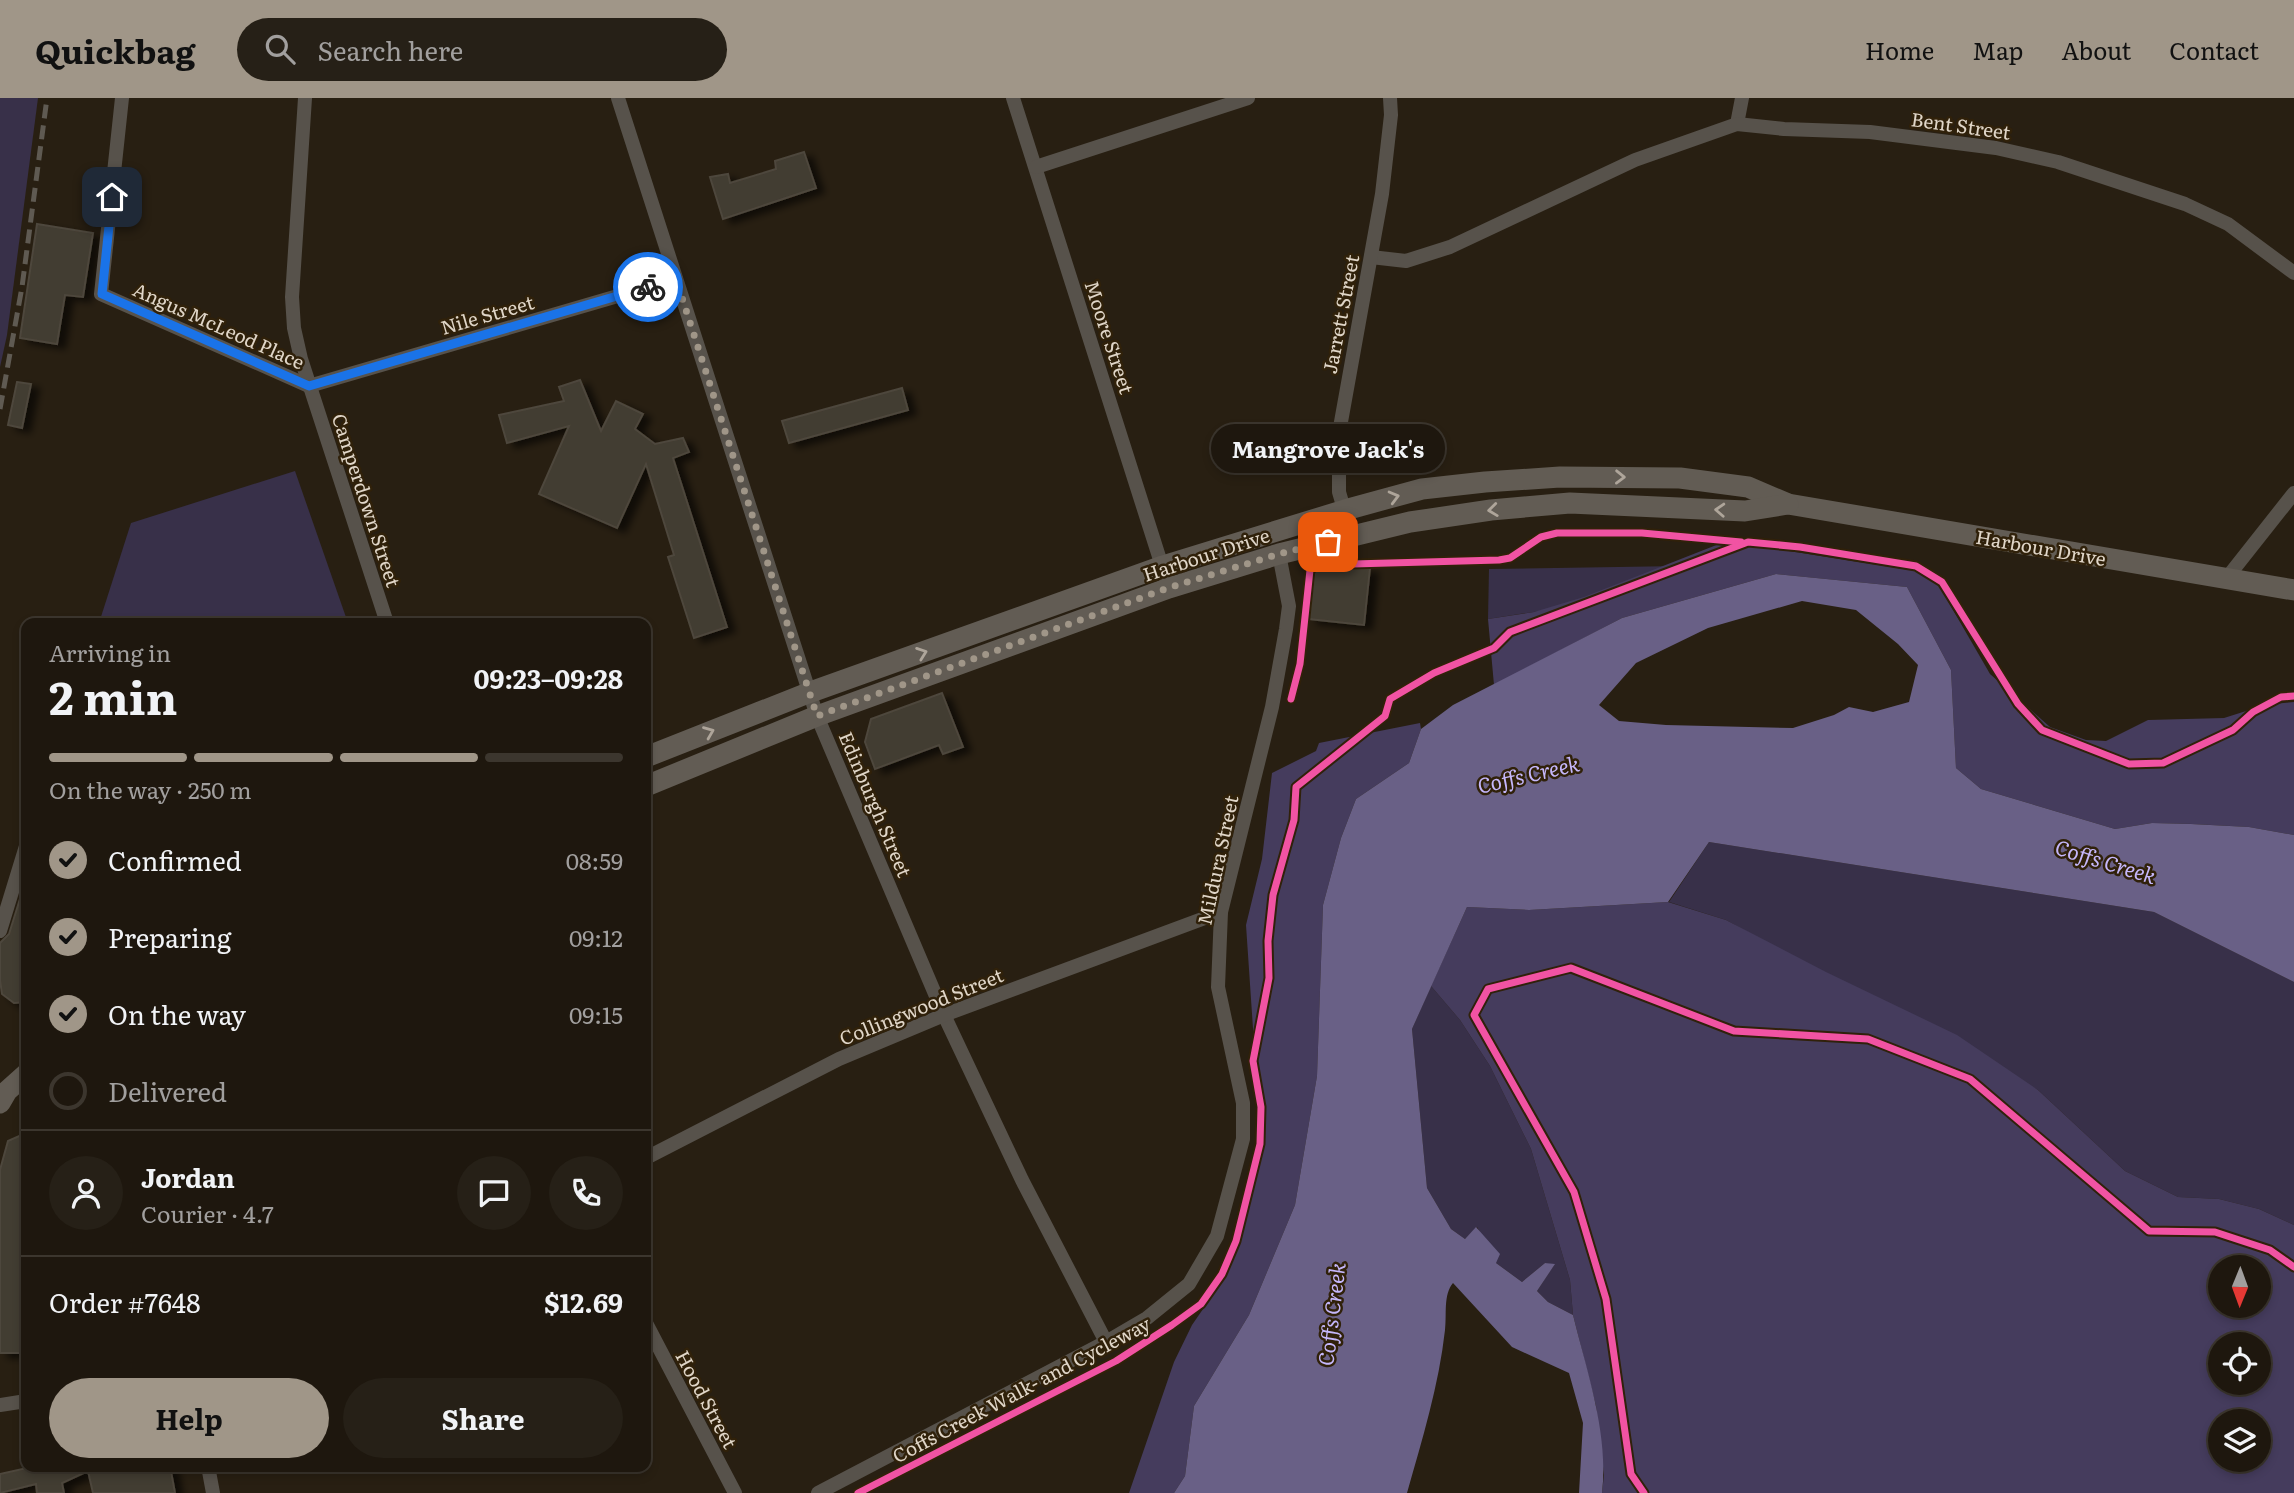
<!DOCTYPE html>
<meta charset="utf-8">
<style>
:root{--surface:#1e170e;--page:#262017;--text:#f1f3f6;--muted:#a19f9e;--line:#3c362e;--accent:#a09688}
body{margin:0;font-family:Literata,serif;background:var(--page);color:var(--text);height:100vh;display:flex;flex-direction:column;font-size:26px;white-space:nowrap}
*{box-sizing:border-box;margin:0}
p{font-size:23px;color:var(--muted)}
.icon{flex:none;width:38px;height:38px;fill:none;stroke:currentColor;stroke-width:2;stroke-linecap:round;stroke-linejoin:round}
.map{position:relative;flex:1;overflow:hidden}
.details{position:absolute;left:21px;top:520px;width:630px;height:854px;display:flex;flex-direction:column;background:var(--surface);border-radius:14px;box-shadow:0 4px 10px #0003,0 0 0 2px var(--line)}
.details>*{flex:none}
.needle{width:46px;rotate:181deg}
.fabs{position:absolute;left:2208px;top:1157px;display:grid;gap:14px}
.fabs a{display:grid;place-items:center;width:63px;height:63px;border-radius:50%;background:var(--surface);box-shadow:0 4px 10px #0003,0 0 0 2px var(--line);font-size:35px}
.pin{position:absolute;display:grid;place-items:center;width:60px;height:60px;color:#fff;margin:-30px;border-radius:14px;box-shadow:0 4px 10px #0006}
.courier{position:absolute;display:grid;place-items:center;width:70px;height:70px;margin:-35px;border:5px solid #1a73e8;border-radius:50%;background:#fff;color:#222;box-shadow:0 2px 9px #0007}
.bubble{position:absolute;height:49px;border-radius:24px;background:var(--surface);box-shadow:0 4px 10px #0003,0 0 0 2px var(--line);font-size:23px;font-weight:700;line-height:49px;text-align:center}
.headline em{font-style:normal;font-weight:700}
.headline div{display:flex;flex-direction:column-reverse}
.headline{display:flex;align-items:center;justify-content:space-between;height:119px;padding:0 28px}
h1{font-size:46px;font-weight:700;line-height:52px}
.bar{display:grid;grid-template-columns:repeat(4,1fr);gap:10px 7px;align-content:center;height:84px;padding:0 28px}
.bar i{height:9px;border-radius:5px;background:var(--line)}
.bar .current{background:var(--accent)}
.bar p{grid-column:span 4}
.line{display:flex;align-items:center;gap:18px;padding:0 28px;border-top:2px solid var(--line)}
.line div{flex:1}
.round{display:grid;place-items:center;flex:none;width:74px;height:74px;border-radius:37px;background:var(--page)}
ol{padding:0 28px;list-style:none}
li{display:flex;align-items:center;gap:21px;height:77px}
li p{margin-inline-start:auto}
li .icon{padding:7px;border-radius:50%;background:var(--accent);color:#111;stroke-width:4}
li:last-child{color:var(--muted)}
li i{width:38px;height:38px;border:4px solid var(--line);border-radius:50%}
.primary-button{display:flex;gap:14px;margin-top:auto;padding:14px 28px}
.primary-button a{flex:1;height:80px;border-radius:42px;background:var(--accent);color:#111;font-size:28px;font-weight:700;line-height:80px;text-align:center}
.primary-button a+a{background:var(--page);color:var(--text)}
header{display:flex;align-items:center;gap:42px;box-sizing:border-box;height:98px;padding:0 35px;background:var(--accent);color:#111}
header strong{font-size:33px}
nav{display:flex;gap:38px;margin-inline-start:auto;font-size:24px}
.search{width:490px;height:63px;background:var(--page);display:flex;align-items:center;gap:18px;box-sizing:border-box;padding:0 24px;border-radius:38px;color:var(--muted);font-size:26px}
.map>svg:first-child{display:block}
.green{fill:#383049}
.forest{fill:#453c5d;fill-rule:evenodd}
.water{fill:#696086;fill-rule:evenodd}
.building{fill:#423c31;stroke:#4e473c;stroke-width:2;filter:url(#shadow)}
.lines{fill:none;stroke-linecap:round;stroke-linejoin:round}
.street{stroke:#57524b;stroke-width:14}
.secondary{stroke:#625c54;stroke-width:21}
.rail{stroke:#5f5a52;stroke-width:5;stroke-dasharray:14 7;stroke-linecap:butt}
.cycleway-casing{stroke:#30210a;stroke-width:11}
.cycleway{stroke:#f153a3;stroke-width:7}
.oneway{stroke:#aea59a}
.done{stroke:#a09688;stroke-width:7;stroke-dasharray:0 12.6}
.route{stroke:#1a73e8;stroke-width:9}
.labels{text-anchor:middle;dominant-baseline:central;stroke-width:5;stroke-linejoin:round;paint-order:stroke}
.street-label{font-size:19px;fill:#e0d6c8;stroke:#30210a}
.water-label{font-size:21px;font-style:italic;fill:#c5b7fb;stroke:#30210a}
</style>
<header>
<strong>Quickbag</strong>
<div class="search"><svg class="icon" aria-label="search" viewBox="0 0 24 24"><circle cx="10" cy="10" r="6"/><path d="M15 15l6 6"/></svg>Search here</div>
<nav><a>Home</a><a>Map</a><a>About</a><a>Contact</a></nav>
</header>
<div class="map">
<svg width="2294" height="1395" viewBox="0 0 2294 1395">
<defs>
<filter id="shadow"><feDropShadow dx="8" dy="4.5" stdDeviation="3.5" flood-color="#0009"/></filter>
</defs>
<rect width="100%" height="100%" fill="#281f12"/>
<!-- green -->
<g class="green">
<polygon points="0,0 38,0 7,237 0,269"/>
<polygon points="295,373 348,525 99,525 131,425"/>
<polygon points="1742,467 1772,477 1488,521 1489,471"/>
<polygon points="1709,744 2154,814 2294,884 2294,1127 2259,1111 2219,1101 2178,1099 2125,1073 2038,992 1726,822 1669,804"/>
<polygon points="1431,888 1460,922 1490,968 1531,1051 1570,1182 1573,1217 1548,1204 1537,1193 1554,1167 1545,1165 1522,1184 1496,1165 1477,1129 1465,1141 1451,1131 1427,1090 1412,931"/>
</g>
<!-- forest -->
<g class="forest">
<polygon points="1719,446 1764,449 1916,473 1938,486 1990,576 2050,629 2086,642 2106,643 2148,622 2224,620 2265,607 2294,604 2294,737 2249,729 2192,726 2152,725 2115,731 1981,691 1956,670 1951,572 1907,489 1776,476 1622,520 1494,587 1488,521 1534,514 1584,499"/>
<polygon points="1420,625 1421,631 1409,665 1356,701 1341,740 1323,807 1317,978 1295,1107 1249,1217 1194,1308 1185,1378 1174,1395 1129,1395 1174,1264 1192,1227 1221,1185 1245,1120 1264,1026 1255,960 1246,827 1262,761 1272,675 1316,653 1319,645"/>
<path d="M1668,804L1726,822L1826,874L1957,937L2038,992L2125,1073L2178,1099L2219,1101L2259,1111L2294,1127V1395H1602L1604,1377L1596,1308L1573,1217L1570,1182L1531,1051L1490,968L1460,922L1431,888L1467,809L1529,812ZM2221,1169H2259V1208H2221ZM2221,1246H2259V1284H2221ZM2221,1323H2259V1362H2221Z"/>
</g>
<!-- water -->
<path class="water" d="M1776,476L1907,489L1951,572L1956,670L1981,691L2115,731L2152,725L2191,726L2249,729L2294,737V884L2154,814L1709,744L1668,804L1529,812L1467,809L1412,931L1427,1090L1451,1131L1465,1141L1476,1129L1500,1156L1496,1165L1522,1184L1545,1165L1555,1166L1537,1193L1548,1204L1573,1217C1587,1274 1609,1336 1602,1395H1579L1583,1325L1569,1275L1512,1249L1453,1185C1443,1197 1447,1216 1445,1232C1439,1287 1422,1342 1407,1395H1174L1185,1378L1194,1308L1249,1217L1295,1107L1317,978L1323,807L1341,740L1356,701L1409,665L1421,631L1453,607L1622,520ZM1802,503L1856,512L1898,546L1918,567L1909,604L1873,614L1849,609L1834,617L1793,630L1666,627L1619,623L1599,607L1636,565L1708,530Z"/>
<!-- building -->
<g class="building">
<polygon points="804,54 816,90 723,121 710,79 728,76 730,85 776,71 775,63"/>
<polygon points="37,126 93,135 83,199 65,197 57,246 20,240"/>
<polygon points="580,282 601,333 616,303 643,316 635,331 655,346 683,340 689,354 673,360 727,529 694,540 668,459 674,457 646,366 617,430 539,396 569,328 507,345 499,317 564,303 559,289"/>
<polygon points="17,284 31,286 22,330 8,327"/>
<polygon points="902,290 908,312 789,345 782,323"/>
<polygon points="1370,470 1364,527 1309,521 1315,471"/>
<polygon points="942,595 963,649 943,656 939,647 875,671 865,644 871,621"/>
<polygon points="20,801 26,802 26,904 14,905 2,896 0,882 0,845 9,836"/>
<polygon points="26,1035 26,1255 0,1255 0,1072 8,1043"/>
<polygon points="36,1368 170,1368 175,1395 93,1395 88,1373 62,1385 64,1395 37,1395 36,1386 0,1395 0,1376"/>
</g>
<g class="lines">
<!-- street -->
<g class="street">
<polyline points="122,0 101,196 309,288 676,181"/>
<polyline points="305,0 292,199 294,230 301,261 387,525"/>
<polyline points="618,0 817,618 944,917 1022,1082 1106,1244"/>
<polyline points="1013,0 1169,490"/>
<polyline points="1737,26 1742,0"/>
<polyline points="1036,69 1248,0"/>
<polyline points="1371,159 1406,163 1450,149 1635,62 1737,26 1784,31 1870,34 1996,50 2058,64 2185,106 2228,126 2294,175"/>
<polyline points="1352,438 1339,394 1339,335 1382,96 1391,17 1390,0"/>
<polyline points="2226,481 2294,395"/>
<polyline points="0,833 26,748"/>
<polyline points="646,1060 839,961 944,917 1221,814"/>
<polyline points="646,1225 735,1395"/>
<polyline points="0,1307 26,1303"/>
<polyline points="208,1368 213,1395"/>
<polyline points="818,1395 1106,1244 1147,1220 1189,1186 1217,1138 1243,1041 1243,1005 1218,889 1221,814 1272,609 1286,531 1289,508 1279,456"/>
</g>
<!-- secondary -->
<g class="secondary">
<polyline points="646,659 808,595 1163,468 1345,412 1422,391 1485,384 1560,379 1680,380 1748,389 1788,406 2294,492"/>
<polyline points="646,688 817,618 1169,490 1279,456 1410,424 1491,412 1570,405 1745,413 1788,406"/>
<polyline points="0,1005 7,993 26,976"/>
</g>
<!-- rail -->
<polyline class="rail" points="0,311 22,189 47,0"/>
<!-- cycleway casing -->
<g class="cycleway-casing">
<g id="cycleway">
<polyline points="1291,601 1300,566 1310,472 1316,467 1499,462 1510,460 1541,439 1557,435 1642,435 1741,444"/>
<polyline points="858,1395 1116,1263 1172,1227 1201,1206 1222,1176 1236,1143 1260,1046 1261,1009 1253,963 1269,880 1268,843 1273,797 1294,722 1296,689 1385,618 1390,601 1434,575 1494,550 1510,534 1748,444 1800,449 1916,468 1942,484 2018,606 2042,632 2129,666 2163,665 2233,632 2253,614 2281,599 2294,598"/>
<polyline points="1644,1395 1631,1376 1606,1201 1574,1094 1474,917 1488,891 1571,870 1734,933 1868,941 1970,981 2149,1133 2215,1134 2270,1152 2294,1169"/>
</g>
</g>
<!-- cycleway -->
<use href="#cycleway" class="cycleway"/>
</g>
<!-- one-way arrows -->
<defs><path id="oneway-chevron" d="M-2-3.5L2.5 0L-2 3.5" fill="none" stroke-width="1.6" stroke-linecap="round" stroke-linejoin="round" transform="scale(1.75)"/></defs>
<g class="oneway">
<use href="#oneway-chevron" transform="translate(1620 379) rotate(1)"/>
<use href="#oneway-chevron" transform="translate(1394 399) rotate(-15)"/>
<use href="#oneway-chevron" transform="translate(1493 412) rotate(173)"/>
<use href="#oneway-chevron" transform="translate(1720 412) rotate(-177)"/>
<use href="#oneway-chevron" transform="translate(922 555) rotate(-20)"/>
<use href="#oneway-chevron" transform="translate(709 634) rotate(-22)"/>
</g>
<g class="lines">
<!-- done -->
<polyline class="done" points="648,189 676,181 817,618 1168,490 1279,456 1328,444"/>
<!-- route -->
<polyline class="route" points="112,99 102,196 309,288 648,189"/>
</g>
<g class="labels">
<!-- street labels -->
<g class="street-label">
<text transform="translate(1961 27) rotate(8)">Bent Street</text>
<text transform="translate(487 216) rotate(-16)">Nile Street</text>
<text transform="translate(1340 216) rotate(-79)">Jarrett Street</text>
<text transform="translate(219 227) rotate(24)">Angus McLeod Place</text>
<text transform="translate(1110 239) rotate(72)">Moore Street</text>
<text transform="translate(367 402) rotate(72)">Camperdown Street</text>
<text transform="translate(2041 449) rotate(10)">Harbour Drive</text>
<text transform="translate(1206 456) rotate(-18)">Harbour Drive</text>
<text transform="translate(876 706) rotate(67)">Edinburgh Street</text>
<text transform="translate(1217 762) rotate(-78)">Mildura Street</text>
<text transform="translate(921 908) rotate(-22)">Collingwood Street</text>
<text transform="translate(1021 1291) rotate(-28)">Coffs Creek Walk- and Cycleway</text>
<text transform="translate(707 1301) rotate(62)">Hood Street</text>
</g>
<!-- water labels -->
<g class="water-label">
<text transform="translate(1528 675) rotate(-13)">Coffs Creek</text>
<text transform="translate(2106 762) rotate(17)">Coffs Creek</text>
<text transform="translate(1330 1216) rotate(-83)">Coffs Creek</text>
</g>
</g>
</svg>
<div class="fabs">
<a><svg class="needle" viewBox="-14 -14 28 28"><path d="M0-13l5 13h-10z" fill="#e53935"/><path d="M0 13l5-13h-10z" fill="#a19f9e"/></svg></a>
<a><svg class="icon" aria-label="locate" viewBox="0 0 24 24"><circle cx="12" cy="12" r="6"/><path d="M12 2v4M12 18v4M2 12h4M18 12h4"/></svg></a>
<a><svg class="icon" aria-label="layers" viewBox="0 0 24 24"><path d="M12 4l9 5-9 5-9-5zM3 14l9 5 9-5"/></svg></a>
</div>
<div class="pin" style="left:1328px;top:444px;background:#ea580c"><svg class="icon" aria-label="bag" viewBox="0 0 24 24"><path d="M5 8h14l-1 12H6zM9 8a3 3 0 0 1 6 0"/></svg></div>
<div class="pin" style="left:112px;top:99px;background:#1f2937"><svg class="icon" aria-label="home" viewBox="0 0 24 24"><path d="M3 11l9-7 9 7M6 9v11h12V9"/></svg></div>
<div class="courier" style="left:648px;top:189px"><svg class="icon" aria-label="bike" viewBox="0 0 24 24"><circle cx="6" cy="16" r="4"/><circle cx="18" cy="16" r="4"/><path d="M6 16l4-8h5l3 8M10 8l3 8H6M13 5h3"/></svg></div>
<div class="bubble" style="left:1211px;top:326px;width:234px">Mangrove Jack's</div>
<section class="details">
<div class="headline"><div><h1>2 min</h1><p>Arriving in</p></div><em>09:23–09:28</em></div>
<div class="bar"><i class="current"></i><i class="current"></i><i class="current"></i><i></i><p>On the way · 250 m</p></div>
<ol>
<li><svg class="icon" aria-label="check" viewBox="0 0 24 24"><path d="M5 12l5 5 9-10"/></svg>Confirmed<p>08:59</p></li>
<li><svg class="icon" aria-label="check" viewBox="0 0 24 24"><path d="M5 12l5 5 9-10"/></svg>Preparing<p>09:12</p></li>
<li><svg class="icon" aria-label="check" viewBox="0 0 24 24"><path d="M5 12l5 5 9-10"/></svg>On the way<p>09:15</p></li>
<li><i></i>Delivered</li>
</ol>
<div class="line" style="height:126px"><a class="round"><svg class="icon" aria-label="person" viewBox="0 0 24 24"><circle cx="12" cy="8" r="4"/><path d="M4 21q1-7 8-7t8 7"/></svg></a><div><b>Jordan</b><p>Courier · 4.7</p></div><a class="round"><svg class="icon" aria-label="chat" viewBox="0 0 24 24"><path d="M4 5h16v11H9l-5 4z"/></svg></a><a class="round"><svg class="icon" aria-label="phone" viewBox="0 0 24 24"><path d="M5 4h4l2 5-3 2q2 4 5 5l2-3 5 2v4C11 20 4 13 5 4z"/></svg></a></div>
<div class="line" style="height:91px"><div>Order #7648</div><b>$12.69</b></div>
<div class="primary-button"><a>Help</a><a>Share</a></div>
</section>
</div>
